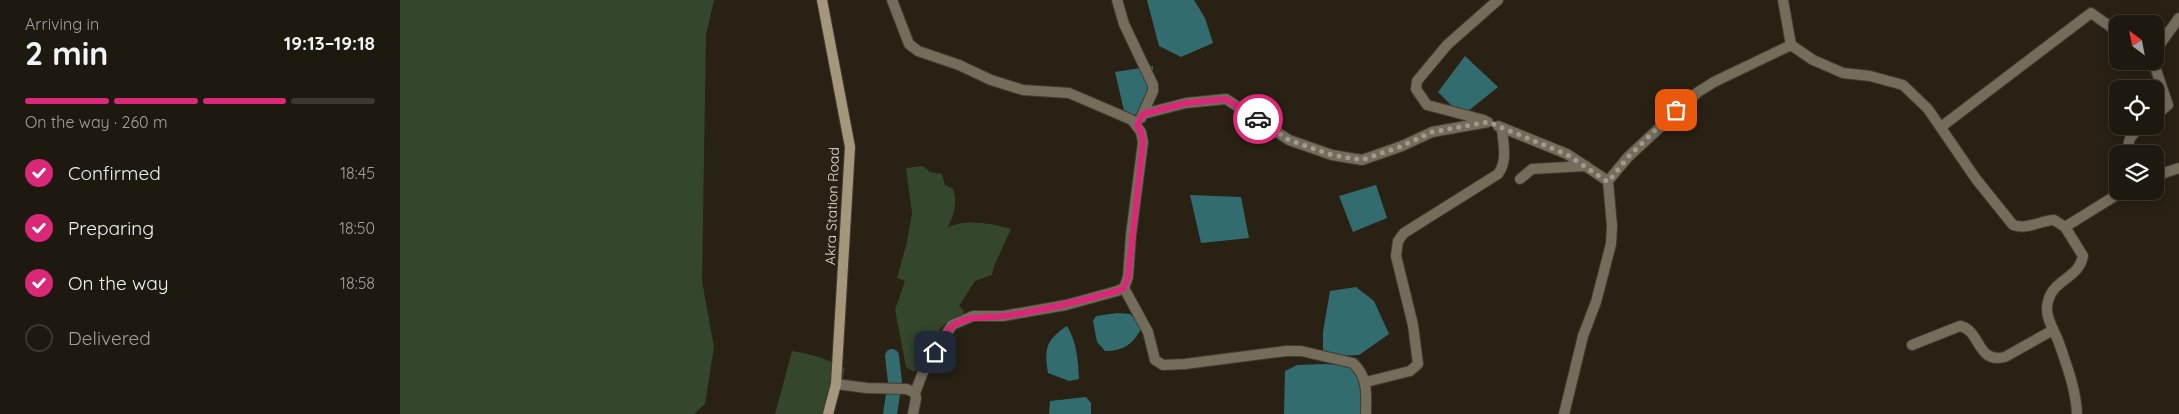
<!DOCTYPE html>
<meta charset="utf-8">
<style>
:root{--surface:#1e190f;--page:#262218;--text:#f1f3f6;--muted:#a1a09e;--line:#3c382f;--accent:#db2777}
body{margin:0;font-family:Quicksand,sans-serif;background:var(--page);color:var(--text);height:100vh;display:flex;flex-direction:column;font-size:19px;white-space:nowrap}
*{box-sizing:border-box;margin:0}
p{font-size:16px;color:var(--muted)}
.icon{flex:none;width:28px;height:28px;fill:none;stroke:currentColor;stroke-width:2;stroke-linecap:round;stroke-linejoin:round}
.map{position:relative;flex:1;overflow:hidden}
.sheet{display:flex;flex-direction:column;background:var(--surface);width:400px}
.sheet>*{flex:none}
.needle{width:32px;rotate:328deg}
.buttons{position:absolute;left:1709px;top:15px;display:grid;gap:10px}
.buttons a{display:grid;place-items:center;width:55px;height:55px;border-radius:10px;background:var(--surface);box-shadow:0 2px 12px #0003,0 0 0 1px var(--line);font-size:25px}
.pin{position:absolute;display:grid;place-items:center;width:42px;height:42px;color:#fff;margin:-21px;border-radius:10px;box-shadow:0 2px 8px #0006}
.courier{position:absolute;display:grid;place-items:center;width:50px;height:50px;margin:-25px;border:4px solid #db2777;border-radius:50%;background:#fff;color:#222;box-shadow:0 1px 6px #0007}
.summary em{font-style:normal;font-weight:800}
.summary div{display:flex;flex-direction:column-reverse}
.summary{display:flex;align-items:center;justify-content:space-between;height:85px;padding:0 25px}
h1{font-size:32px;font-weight:800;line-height:38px}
.bar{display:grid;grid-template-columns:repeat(4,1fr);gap:8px 5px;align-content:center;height:60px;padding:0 25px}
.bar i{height:6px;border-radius:4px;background:var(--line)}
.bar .active{background:var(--accent)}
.bar p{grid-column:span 4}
ol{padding:0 25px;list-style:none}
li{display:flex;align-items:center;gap:15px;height:55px}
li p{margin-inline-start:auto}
li .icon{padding:5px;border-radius:50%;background:var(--accent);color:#fff;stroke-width:4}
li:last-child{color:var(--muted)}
li i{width:28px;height:28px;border:2px solid var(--line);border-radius:50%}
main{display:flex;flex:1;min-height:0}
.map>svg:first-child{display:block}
.green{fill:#34462c}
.water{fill:#326c6e}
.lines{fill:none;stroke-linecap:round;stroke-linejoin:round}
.canal{stroke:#326c6e;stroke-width:14}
.minor-casing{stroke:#423b2f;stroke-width:12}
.secondary-casing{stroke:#423b2f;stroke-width:12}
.minor{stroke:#756d5c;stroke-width:10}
.secondary{stroke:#a5977c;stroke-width:10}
.done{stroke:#a09b91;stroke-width:5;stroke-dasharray:0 9}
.route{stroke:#db2777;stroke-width:6}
.labels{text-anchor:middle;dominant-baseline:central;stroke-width:5;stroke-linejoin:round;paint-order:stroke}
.street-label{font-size:14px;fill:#e1dcd4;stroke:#282114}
</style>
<main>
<section class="sheet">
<div class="summary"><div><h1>2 min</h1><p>Arriving in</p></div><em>19:13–19:18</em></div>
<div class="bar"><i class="active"></i><i class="active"></i><i class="active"></i><i></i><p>On the way · 260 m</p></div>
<ol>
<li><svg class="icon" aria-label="check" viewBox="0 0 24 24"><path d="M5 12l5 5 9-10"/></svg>Confirmed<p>18:45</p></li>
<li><svg class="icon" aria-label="check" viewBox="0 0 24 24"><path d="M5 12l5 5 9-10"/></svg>Preparing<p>18:50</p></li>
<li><svg class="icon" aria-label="check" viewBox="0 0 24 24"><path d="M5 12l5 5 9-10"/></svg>On the way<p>18:58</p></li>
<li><i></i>Delivered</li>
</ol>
</section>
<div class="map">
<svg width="1779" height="414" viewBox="0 0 1779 414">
<rect width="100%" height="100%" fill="#282114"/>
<!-- green -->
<g class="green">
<polygon points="0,0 314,0 306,35 302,281 314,347 305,404 294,414 0,414"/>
<path d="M523,166L530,172L542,174L545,185L553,189C558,203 554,216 547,228C565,218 592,224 611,229L594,266L592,275L575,281L559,306L564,311L563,318C557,320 548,321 544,325C530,338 530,361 514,372L506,367L495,310L505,281L497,278L507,242L512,213L506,168Z"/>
<path d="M392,351C411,354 428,359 445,368L434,414H375Z"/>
</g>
<!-- water -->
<g class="water">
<polygon points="747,0 794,0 805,18 813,43 781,57 759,46"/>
<polygon points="1065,56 1098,87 1062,116 1038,92"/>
<polygon points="753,66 751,114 725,115 715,72"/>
<polygon points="976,185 987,218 953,232 939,196"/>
<polygon points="790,195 841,197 849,238 801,243"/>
<polygon points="956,287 974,301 989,334 959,355 932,356 923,350 923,332 930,291"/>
<path d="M717,313L730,314L738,322L741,329C732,345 723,351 705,351L697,342L693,321L696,316Z"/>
<path d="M667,326C677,342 678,361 679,379L669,381L648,373C644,348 646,340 667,326Z"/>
<polygon points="927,364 955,367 964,386 964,414 884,414 885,371 897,365"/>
<polygon points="686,397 691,403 691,414 649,414 650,401"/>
</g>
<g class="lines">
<!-- canal -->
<polyline class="canal" points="490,414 495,382 492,356"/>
<!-- minor casing -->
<g class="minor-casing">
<g id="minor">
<polyline points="492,0 509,44 518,51 559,65 591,80 623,90 669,93 732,120 741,132 743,142 731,235 728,277 724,288 717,291 666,305 603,316 573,316 552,325 523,372 515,393"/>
<polyline points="717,0 724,24 753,85 753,91 741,118"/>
<path d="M1383,0L1391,45L1413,60L1443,73L1470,76L1503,85L1528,109L1576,179L1613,225C1626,230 1640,221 1654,220L1665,227L1683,256C1678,281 1650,278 1647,307C1646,320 1655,331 1659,343C1667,366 1676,390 1677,414"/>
<polyline points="1755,51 1779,18"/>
<polyline points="1753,61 1768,105 1755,116"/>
<polyline points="743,114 786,103 826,99 889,140 932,155 962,160 1002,146 1032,132 1088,122"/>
<polyline points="1084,120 1027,105 1016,89 1017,81 1047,45 1098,0"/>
<polyline points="1098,126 1167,154 1208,181"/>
<polyline points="1541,127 1691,13 1718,32"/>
<path d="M1730,154C1725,141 1732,134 1742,126"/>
<polyline points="1755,176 1779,168"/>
<polyline points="1120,179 1132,169 1186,166"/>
<polyline points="1665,227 1723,191"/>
<path d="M724,288L748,332L755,360L763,365L785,364L886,351H901L953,363C969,378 966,395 966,414"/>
<path d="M1512,345L1560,326C1581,330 1576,364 1605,357L1653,330"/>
<path d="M966,382L1010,371L1018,364L1013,325L996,256L998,241L1004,233L1098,174C1108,161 1103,144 1102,128"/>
<polyline points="436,384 467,388 507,389 515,393 516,398 513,414"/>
<polyline points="1164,414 1183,336 1196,302 1211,244 1212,226 1208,181 1228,157 1298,92 1314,82 1391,45"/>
</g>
</g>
<!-- secondary casing -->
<g class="secondary-casing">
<polyline id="secondary" points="422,0 450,147 436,384 428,414"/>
</g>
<!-- minor -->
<use href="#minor" class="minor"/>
<!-- secondary -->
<use href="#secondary" class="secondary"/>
</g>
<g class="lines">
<!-- done -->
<polyline class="done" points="858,119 889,140 932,155 962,160 1002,146 1032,132 1088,122 1166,154 1208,182 1228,157 1276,110"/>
<!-- route -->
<path class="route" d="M535,352C540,344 546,329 555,324C571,315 586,318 604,316C642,311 680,301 717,291L724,288L728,277L743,142L741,132L737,126L743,114L786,103L826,99L858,119"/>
</g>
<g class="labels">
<!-- street labels -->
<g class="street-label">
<text transform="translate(432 206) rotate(-88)">Akra Station Road</text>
</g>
</g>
</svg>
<div class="buttons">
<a><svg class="needle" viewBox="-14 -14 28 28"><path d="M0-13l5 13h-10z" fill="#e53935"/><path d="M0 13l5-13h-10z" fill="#a1a09e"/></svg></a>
<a><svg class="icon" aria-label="locate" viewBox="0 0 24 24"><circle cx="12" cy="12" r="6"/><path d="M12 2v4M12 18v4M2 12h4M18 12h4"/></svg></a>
<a><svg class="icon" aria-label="layers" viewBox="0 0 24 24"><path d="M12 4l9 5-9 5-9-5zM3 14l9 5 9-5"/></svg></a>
</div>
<div class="pin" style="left:1276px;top:110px;background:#ea580c"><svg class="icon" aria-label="bag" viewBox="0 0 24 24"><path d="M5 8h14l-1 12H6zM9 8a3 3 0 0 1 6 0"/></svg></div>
<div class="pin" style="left:535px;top:352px;background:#1f2937"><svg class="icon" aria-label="home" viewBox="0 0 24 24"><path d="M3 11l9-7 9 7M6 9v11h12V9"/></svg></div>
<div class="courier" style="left:858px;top:119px"><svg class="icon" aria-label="car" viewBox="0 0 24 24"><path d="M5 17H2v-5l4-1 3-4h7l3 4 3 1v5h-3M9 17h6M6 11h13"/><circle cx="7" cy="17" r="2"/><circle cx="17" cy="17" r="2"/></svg></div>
</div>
</main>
